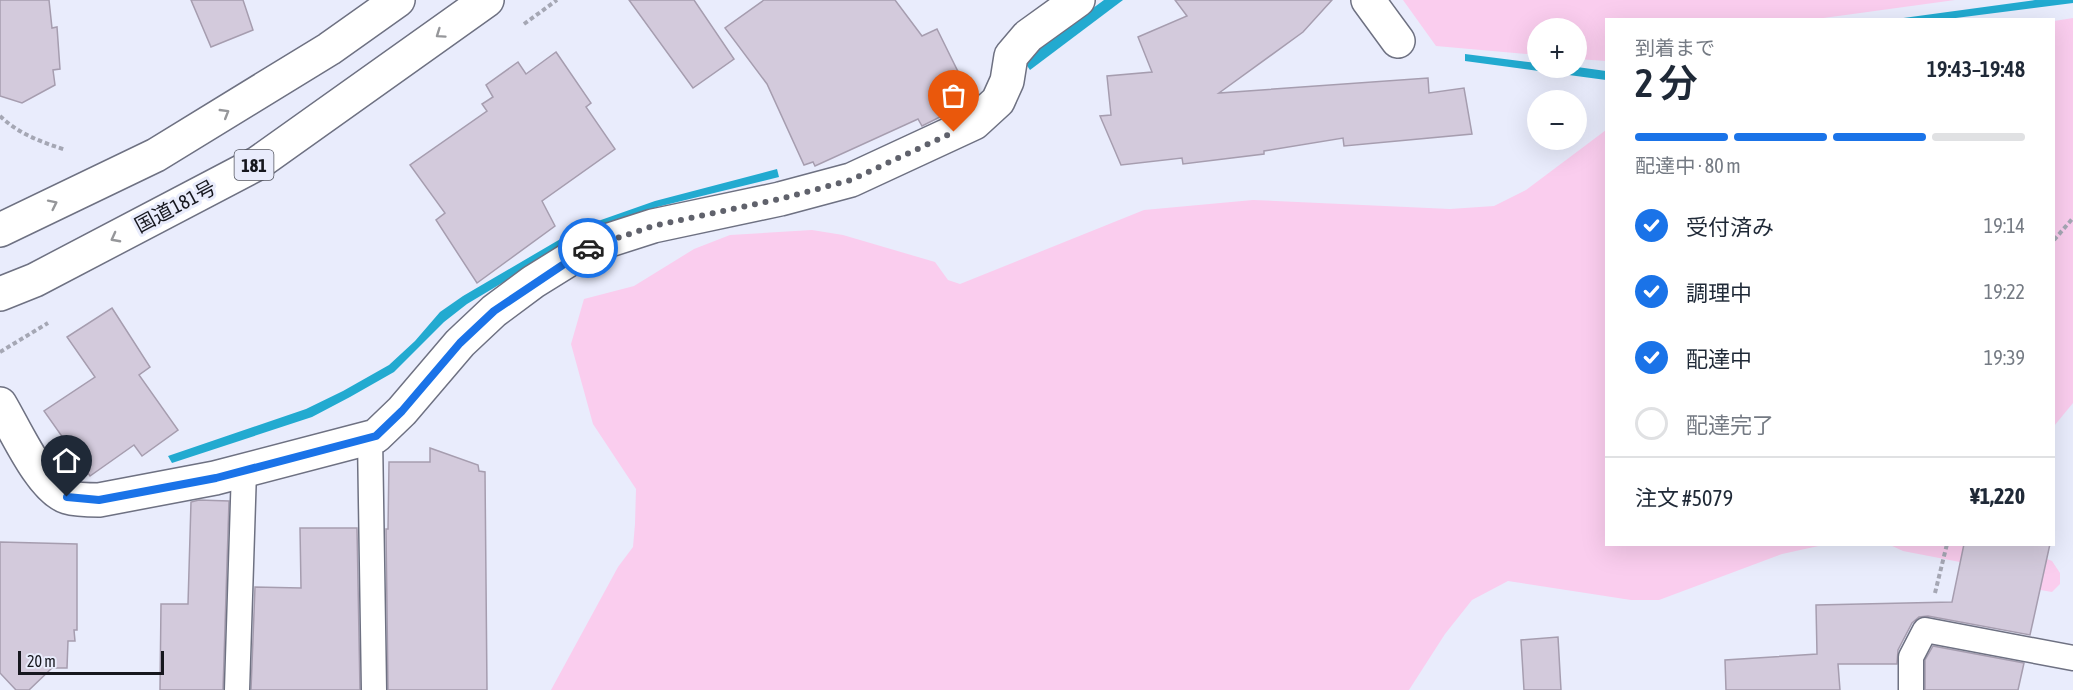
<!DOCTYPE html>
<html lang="ja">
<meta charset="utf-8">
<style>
:root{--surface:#fff;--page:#f2f2f3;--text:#1f2937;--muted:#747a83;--line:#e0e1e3;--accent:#1a73e8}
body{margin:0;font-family:"Asap Condensed","Noto Sans JP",sans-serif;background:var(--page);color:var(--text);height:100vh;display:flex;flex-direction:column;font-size:22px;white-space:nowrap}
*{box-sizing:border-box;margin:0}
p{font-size:20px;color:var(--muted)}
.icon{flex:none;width:33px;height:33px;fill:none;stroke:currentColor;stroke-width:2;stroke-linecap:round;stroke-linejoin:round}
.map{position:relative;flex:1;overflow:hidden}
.side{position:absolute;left:1605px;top:18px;width:450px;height:528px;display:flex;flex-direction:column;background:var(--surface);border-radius:0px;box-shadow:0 6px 24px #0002}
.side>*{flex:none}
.fabs{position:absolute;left:1527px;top:18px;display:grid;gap:12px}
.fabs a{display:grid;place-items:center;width:60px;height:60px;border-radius:50%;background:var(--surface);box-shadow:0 6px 24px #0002;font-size:30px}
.scale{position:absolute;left:18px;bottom:15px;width:146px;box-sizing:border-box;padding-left:6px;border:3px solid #16171e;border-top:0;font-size:16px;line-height:21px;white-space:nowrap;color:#16171e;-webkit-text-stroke:4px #e9ecfc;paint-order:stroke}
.pin{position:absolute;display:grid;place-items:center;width:51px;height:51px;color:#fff;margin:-62px -26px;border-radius:50% 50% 50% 0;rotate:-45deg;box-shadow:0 0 6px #0007}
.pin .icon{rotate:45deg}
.courier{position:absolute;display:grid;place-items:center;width:60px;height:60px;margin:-30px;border:4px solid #1a73e8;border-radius:50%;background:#fff;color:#222;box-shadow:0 2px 8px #0007}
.headline em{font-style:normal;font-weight:600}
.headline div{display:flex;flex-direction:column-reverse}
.headline{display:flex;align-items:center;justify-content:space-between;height:102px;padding:0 30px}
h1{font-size:39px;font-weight:600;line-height:45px}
.bar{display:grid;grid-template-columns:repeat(4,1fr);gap:9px 6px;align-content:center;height:72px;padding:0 30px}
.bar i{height:8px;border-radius:4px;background:var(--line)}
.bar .on{background:var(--accent)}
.bar p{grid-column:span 4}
.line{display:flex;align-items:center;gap:15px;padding:0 30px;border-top:2px solid var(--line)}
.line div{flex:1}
ol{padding:0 30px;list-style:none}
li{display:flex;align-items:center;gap:18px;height:66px}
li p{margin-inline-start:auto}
li .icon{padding:6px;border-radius:50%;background:var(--accent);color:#fff;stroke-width:4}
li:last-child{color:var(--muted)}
li i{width:33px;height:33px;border:3px solid var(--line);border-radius:50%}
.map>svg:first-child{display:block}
.green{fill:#facdee}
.water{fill:#22aad0}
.building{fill:#d3cadc;stroke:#a69daf;stroke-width:1.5}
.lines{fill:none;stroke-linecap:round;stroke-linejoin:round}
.lane-casing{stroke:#6e7182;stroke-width:27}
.street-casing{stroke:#6e7182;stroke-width:36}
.highway-casing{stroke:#6e7182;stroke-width:36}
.path{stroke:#a5a7b4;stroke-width:4;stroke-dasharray:4.5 3;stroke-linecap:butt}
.lane{stroke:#fff;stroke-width:24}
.street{stroke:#fff;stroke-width:33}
.highway{stroke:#fff;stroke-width:33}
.oneway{stroke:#96979a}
.done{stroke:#60626c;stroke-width:6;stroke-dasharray:0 10.8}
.route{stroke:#1a73e8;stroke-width:8}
.labels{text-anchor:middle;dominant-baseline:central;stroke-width:6;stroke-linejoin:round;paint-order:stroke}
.shield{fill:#e9ecfc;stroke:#555761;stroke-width:1.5}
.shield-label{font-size:18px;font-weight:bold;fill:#16171e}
.street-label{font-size:20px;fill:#16171e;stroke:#e9ecfc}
</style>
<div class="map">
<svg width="2073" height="690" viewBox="0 0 2073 690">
<rect width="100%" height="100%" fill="#e9ecfc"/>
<!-- green -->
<g class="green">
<polygon points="1403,0 1955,0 1809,20 1606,20 1606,61 1577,59 1576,28 1538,28 1537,55 1436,46"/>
<polygon points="2073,18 2073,403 2054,426 2054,21"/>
<polygon points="1606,130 1606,544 1823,545 1782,554 1659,600 1631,600 1508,581 1472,600 1445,634 1409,690 551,690 618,567 633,547 635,524 636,489 593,424 571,344 584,299 634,286 694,249 730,235 812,230 843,235 935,262 948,280 960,284 1144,210 1253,200 1450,209 1494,206 1526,190"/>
<polygon points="1890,545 2012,545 2052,561 2060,573 2060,584 2052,592 2017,586 1965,563 1903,551"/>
</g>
<!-- water -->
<g class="water">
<polygon points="1104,0 1123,0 1030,70 1023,60"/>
<polygon points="2035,0 2073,0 2073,3 1948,19 1896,19"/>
<polygon points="1465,54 1537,63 1538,68 1577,67 1606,71 1606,80 1465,61"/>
<polygon points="777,169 779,177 657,207 584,234 467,304 444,322 394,372 350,397 312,417 172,463 168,456 306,409 343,391 389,365 415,341 440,312 463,296 581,227 655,201"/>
</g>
<!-- building -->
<g class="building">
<polygon points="0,0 49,0 52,28 57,27 60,69 53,70 55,85 22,103 0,96"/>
<polygon points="191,0 243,0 253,30 211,47"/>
<polygon points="629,0 694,0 734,59 693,88"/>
<polygon points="764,0 895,0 922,36 937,29 968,92 957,97 962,106 922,126 918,119 815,166 813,162 804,165 767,84 725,28"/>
<polygon points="1175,0 1332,0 1303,32 1219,93 1428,78 1429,93 1464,88 1472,134 1344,146 1343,138 1264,151 1264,154 1183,164 1182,158 1121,165 1100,116 1111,115 1107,76 1152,72 1138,37 1187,16"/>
<polygon points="556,52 591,103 586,107 615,149 542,201 555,226 477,283 436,220 445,213 410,165 487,111 482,104 493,97 486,85 518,62 526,74"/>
<polygon points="112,308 150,367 139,375 178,430 142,456 134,445 90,476 44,411 95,377 67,337"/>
<polygon points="430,448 478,465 479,471 485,472 487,690 388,690 386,529 388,529 389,462 430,462"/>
<polygon points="199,500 229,501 223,690 160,690 161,604 188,604 191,502"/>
<polygon points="300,528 357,528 360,690 251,690 255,587 301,588"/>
<polygon points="0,542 77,544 77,630 74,630 75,641 68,641 67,668 52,668 29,690 16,690 0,673"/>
<polygon points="1964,544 2050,544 2030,635 1928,616 1919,617 1912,623 1898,650 1897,664 1838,664 1840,690 1726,690 1725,660 1817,654 1816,605 1952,602"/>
<polygon points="1558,637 1561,690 1524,690 1521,640"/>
<polygon points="1933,646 2024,663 2018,690 1925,690 1925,660"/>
</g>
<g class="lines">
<!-- lane casing -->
<g class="lane-casing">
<g id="lane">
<polyline points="370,437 374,690"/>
<polyline points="237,690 244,470"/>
<polyline points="1911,690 1911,657 1925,630 2073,658"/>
</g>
</g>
<!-- street casing -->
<g class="street-casing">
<g id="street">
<polyline points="1368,0 1398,41"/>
<path d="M0,404C14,427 41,489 67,497C77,500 89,500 99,500L215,478L376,436L402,411L460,343L494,311L533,282L591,246L653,226L780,199L851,180L974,123L998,101L1007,81L1011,56L1028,36L1078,0"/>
</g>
</g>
<!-- highway casing -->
<g class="highway-casing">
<g id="highway">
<polyline points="0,230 156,155 329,49 398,0"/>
<polyline points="0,294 35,280 258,163 487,0"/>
</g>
</g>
<!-- path -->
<g class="path">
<polyline points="524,24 557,0"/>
<path d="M0,116C19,134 41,142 66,150"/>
<polyline points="2054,240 2073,218"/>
<polyline points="0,352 48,323"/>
<polyline points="1935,593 1947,544"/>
</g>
<!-- lane -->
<use href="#lane" class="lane"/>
<!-- street -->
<use href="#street" class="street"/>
<!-- highway -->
<use href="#highway" class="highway"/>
</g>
<!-- one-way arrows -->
<defs><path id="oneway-chevron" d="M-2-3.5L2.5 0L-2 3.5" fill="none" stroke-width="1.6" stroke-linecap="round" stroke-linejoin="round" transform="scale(1.5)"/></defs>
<g class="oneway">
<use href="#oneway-chevron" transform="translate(440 34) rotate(145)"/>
<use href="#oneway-chevron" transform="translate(225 113) rotate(-31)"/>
<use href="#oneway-chevron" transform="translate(53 204) rotate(-26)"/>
<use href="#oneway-chevron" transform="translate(115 238) rotate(152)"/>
</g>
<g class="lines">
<!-- done -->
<polyline class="done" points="588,248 653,226 780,199 851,180 954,132"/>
<!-- route -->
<polyline class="route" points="67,497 99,500 216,478 376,436 402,411 460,343 494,311 588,248"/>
</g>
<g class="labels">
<!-- shield labels -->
<rect class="shield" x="234.5" y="150" width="39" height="30" rx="4.5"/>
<g class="shield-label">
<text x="254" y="165">181</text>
</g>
<!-- street labels -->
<g class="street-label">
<text transform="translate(175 206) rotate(-28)">国道181号</text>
</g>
</g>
</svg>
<div class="fabs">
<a>+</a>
<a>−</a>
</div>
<div class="scale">20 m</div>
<div class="pin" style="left:954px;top:132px;background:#ea580c"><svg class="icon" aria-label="bag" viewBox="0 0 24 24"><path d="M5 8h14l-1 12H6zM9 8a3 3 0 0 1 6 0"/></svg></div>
<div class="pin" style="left:67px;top:497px;background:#1f2937"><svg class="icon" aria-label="home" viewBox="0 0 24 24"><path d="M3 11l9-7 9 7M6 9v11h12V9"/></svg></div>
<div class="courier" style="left:588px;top:248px"><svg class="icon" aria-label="car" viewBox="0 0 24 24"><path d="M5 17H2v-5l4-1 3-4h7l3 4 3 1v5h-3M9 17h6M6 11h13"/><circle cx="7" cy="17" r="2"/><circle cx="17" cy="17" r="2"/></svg></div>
<section class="side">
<div class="headline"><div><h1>2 分</h1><p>到着まで</p></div><em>19:43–19:48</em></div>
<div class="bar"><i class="on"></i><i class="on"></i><i class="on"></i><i></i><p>配達中 · 80 m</p></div>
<ol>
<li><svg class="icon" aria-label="check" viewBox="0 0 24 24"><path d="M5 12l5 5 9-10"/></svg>受付済み<p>19:14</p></li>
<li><svg class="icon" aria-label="check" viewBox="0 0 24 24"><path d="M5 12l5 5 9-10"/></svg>調理中<p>19:22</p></li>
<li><svg class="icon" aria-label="check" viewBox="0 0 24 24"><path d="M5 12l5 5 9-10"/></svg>配達中<p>19:39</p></li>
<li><i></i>配達完了</li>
</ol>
<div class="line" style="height:78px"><div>注文 #5079</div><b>¥1,220</b></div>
</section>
</div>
